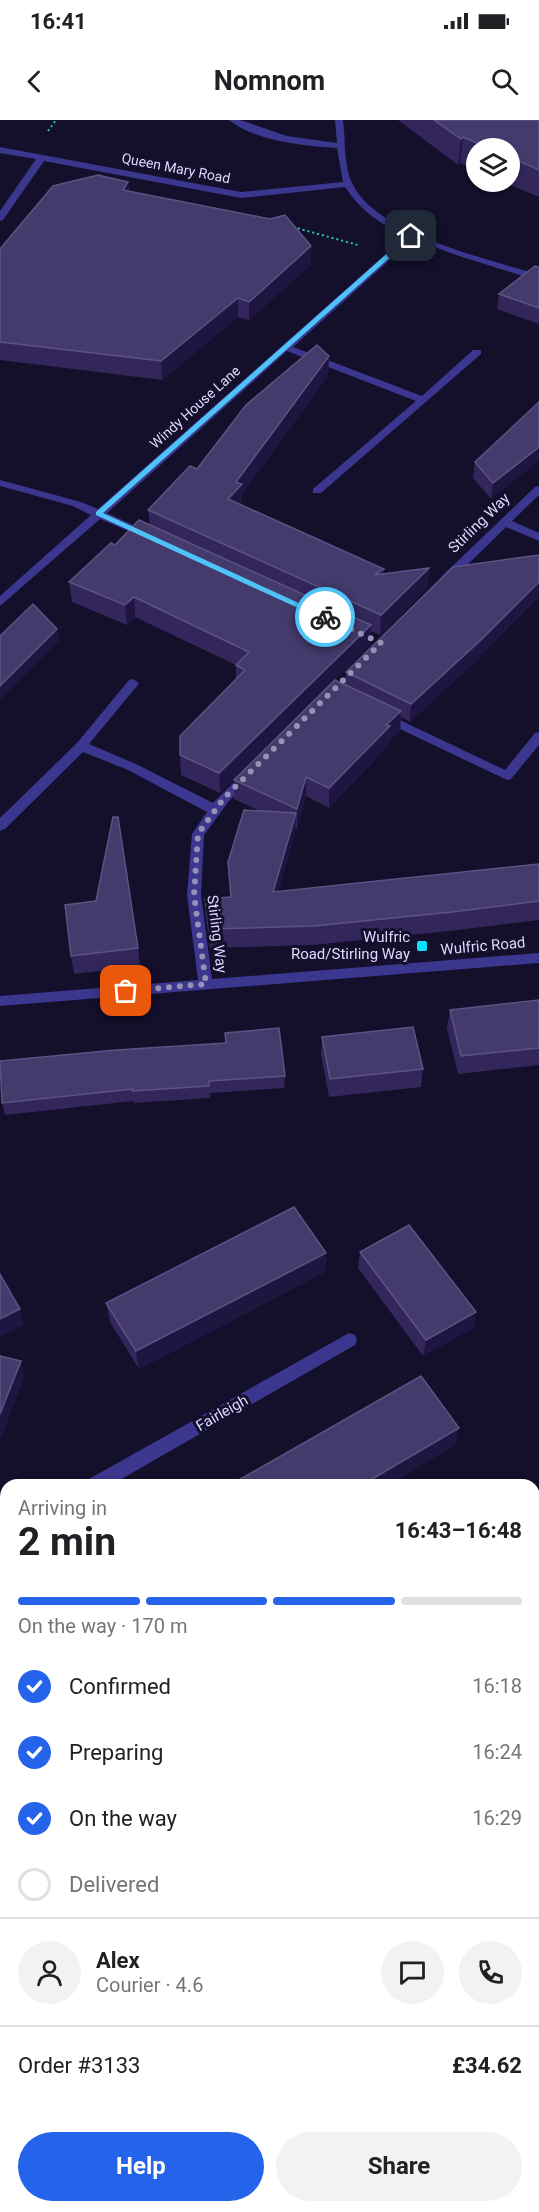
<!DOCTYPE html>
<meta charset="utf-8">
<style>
:root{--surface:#fff;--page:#f2f2f2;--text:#202124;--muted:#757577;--line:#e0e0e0;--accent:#2563eb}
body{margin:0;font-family:Roboto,sans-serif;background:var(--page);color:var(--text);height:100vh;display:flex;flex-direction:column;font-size:22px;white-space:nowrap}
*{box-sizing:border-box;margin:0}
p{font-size:20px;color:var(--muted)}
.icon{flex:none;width:33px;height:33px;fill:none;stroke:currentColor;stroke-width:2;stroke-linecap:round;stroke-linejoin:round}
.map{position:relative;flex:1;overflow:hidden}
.details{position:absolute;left:0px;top:1359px;width:540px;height:734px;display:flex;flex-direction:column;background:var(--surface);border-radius:18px 18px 0 0;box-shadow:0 2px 4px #0004}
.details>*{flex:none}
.controls{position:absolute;left:466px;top:18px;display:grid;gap:12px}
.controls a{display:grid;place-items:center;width:54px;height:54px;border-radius:50%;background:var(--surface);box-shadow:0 2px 4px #0004;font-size:30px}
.pin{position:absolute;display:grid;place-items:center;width:51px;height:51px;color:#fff;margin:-26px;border-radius:12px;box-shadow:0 3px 9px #0006}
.courier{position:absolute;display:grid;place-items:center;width:60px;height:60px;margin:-30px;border:4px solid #4fc3f7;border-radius:50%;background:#fff;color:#222;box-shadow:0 2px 8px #0007}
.overview em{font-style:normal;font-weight:700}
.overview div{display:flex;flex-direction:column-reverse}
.overview{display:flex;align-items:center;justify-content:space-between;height:102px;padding:0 18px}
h1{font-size:39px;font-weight:700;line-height:45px}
.bar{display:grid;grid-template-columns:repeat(4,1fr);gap:9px 6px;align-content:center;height:72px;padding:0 18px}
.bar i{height:8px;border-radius:4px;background:var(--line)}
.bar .current{background:var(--accent)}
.bar p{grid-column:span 4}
.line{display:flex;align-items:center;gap:15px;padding:0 18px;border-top:2px solid var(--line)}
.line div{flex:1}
.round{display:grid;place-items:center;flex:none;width:63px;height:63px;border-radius:32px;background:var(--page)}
ol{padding:0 18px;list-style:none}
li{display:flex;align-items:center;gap:18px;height:66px}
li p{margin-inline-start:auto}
li .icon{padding:6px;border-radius:50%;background:var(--accent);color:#fff;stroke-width:4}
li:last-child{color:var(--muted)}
li i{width:33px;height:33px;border:3px solid var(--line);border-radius:50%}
.button{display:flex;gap:12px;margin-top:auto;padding:12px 18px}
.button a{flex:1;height:69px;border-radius:36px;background:var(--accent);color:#fff;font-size:24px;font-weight:700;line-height:69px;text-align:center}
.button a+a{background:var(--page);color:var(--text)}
.status{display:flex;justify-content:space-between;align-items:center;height:42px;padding:0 30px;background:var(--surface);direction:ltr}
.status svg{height:16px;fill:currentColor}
header{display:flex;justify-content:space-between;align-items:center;height:78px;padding:0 18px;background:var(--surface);font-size:27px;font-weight:700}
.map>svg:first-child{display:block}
.green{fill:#113635}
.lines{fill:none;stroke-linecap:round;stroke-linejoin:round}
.path-far1{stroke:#27c5bf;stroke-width:2;stroke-dasharray:2 3;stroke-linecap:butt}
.path{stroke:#27c5bf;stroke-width:4.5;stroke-dasharray:4 6;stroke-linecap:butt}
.minor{fill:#3b368e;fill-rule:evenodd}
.wall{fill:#32265a}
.shaded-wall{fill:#1e1540}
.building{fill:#443a6c;stroke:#5c5383;stroke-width:1.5}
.route{fill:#4fc3f7}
.done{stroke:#9792b5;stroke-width:6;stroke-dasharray:0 10.8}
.poi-dot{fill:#05e1ff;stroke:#140f2b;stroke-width:2}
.labels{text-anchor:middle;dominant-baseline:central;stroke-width:6;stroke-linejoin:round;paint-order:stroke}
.far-street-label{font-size:14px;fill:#ded9ff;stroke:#140f2b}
.street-label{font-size:15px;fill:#ded9ff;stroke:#140f2b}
.poi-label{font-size:15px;fill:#ded9ff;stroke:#140f2b;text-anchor:end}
</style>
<div class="status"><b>16:41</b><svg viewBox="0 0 49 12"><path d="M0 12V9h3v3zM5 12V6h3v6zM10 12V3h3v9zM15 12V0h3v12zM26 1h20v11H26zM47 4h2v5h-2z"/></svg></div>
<header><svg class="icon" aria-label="back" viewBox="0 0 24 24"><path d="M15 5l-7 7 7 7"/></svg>Nomnom<svg class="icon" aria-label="search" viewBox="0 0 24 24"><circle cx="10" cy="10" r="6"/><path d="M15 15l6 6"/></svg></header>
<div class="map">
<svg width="539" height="2092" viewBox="0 0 539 2092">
<rect width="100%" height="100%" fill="#140f2b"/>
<!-- green -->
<g class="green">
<polygon points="0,1664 6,1675 6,2086 60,2087 54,2092 0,2092"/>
<polygon points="342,2086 476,2086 495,2092 338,2092"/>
</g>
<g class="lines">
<!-- path-far1 -->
<g class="path-far1">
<polyline points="48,11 56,0"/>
<polyline points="293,107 358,125"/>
</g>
<!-- path -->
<polyline class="path" points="320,2092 321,2086"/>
<!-- minor -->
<g class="minor">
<path d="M229,0H240L287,16L337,23L335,0H343C346,21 343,43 352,63C375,114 489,139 539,155V161L459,136L413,119L293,227L422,276L473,230H481V234L321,373H313V369L416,281L287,231L107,393L153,414V418H145L100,399L0,486V476L91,395L73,386L0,366V360L81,382L98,389L406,116C381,105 360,90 345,67L241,78L44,41L3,100L0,101V91L36,39L0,33V27L241,72L343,62L337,28C305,26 254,21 229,0Z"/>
<polygon points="539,366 539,375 512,401 539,413 539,421 506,407 450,462 442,462 442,456 535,367"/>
<polygon points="133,559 139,563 137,566 89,624 136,644 213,683 244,652 248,651 254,655 229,681 204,715 201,775 212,859 539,833 539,843 0,886 0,876 198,860 187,775 192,714 207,692 128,650 83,632 5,709 0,711 0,698 77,623 129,560"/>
<polygon points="383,592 505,650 535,613 539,612 539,625 511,659 507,660 379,599 379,593"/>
<polygon points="349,1213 355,1215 357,1220 355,1225 111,1365 87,1365 89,1359"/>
<polygon points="6,1408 6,1425 0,1427 0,1410"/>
<polygon points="0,1567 6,1569 6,1596 0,1594"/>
<polygon points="539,1908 539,1937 534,1939 534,1910"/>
<polygon points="534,2067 539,2069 539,2091 529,2086 534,2086"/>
<polygon points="118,2086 148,2086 146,2092 115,2092"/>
</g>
</g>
<!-- wall -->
<g class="wall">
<polygon points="398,0 539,0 539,77 503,62 510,62 510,28 477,28 477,50 460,43 458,45"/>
<polygon points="128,62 129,71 311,145 249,200 238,197 162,260 0,240 0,129"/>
<polygon points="539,147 539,204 497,189 499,174"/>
<polygon points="328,256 242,374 242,384 241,385 384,449 384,454 429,448 427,468 380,515 371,511 370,525 220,673 181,655 180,635 236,559 236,545 135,497 127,505 72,482 69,462 115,425 150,404 148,390 197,349"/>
<polygon points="539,282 491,379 473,358 475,342"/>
<polygon points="480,537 410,602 401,597 400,611 389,621 388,626 329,688 306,676 297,708 295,708 295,713 278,772 539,744 539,800 449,811 313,825 210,828 206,798 205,779 230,777 228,742 260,691 234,679 234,660 345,564 346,552"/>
<polygon points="138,828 140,846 74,854 71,836"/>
<polygon points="539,880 539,945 458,954 447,908 450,890"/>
<polygon points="225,913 285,956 284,968 210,973 210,978 134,983 134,981 5,995 2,983 226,923"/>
<polygon points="322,917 423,949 421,967 329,977 321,935"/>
<polygon points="360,1132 476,1192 473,1208 423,1236 358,1148"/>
<polygon points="326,1133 325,1152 139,1249 110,1202 106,1183"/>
</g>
<!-- shaded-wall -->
<g class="shaded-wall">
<polygon points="463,17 460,43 458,45 461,19"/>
<polygon points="128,62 129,81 123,70"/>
<polygon points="311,126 311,145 249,200 249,182"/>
<polygon points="238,178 238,197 162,260 161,241"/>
<polygon points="329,236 328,256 242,374 242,384 228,400 228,379 236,362"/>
<polygon points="539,327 539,341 491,379 493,363"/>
<polygon points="429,448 427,468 380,515 381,495"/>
<polygon points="384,449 383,469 374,455"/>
<polygon points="539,462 539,477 480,537 410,602 411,584"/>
<polygon points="134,477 135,497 127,505 125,485"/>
<polygon points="371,505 370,525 220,673 219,653"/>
<polygon points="57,509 59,521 0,580 0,566"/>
<polygon points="401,591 400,611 389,621 388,626 329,688 329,668 386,605"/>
<polygon points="306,657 306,676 297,708 297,689"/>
<polygon points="296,693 295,713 273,791 273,772"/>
<polygon points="326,1133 325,1152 139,1249 136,1231"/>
<polygon points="20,1189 24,1205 0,1217 0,1199"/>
<polygon points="476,1192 473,1208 423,1236 426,1220"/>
<polygon points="21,1241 25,1256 0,1321 0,1294"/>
<polygon points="459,1308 455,1326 388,1365 362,1365"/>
</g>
<!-- building -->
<g class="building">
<polygon points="434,0 539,0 539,50 510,37 510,28 489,28 463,17 461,19"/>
<polygon points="98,55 128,62 123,70 270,99 285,95 311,126 249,182 238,178 161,241 0,222 0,129 53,66"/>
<polygon points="535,146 539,147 539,188 499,174"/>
<polygon points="317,225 329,236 236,362 242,364 228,379 384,449 374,455 429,448 381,495 148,390 190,346 197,349 246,285"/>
<polygon points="539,282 539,327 493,363 475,342"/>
<polygon points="139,400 371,505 219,653 180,635 180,616 245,550 236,545 249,532 134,477 125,485 69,462 111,423 115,425"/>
<polygon points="539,435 539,462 482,519 411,584 346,552 453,447"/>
<polygon points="33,484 57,509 0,566 0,516"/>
<polygon points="335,560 401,591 386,605 390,606 329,668 306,657 297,689 234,660"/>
<polygon points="244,690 296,693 273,772 539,744 539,781 452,792 314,806 209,809 205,779 231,777 228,742"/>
<polygon points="113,697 118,697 138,828 71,836 65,785 96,781"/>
<polygon points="539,880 539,928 461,936 450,890"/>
<polygon points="413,907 423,949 330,959 322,917"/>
<polygon points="279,908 285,956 209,961 209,966 133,971 133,969 2,983 0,941 116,930 226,923 225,913"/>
<polygon points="294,1087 326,1133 136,1231 106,1183"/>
<polygon points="409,1105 476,1192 426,1220 360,1132"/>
<polygon points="0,1154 20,1189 0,1199"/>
<polygon points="0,1236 21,1241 0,1294"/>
<polygon points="421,1256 459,1308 362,1365 230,1365"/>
<polygon points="539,1543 539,1638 534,1649 534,1553"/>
</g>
<!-- route -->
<polygon class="route" points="409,114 414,116 103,393 327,496 327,499 322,499 96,395 96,392"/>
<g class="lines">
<!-- done -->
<polyline class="done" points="126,871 206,864 194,775 198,714 224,678 381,523 325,497"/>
</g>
<!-- markers -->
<rect class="poi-dot" x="416" y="820" width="12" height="12" rx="3"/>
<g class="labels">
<!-- far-street labels -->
<g class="far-street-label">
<text transform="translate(176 48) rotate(11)">Queen Mary Road</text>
<text transform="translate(195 287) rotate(-42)">Windy House Lane</text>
</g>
<!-- street labels -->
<g class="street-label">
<text transform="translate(479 403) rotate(-44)">Stirling Way</text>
<text transform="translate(217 814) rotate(83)">Stirling Way</text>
<text transform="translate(483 826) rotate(-5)">Wulfric Road</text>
<text transform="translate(222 1293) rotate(-30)">Fairleigh</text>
</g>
<!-- poi labels -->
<g class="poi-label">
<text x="410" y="817">Wulfric<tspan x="410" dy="17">Road/Stirling Way</tspan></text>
</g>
</g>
</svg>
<div class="controls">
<a><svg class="icon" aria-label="layers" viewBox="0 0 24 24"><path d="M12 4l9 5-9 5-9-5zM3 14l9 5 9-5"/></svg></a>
</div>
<div class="pin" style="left:126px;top:871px;background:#ea580c"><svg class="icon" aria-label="bag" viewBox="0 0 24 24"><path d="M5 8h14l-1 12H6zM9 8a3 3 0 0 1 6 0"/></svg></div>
<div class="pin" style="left:411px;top:116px;background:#1f2937"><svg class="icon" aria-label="home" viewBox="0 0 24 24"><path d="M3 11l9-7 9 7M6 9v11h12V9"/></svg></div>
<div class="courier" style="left:325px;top:497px"><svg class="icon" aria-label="bike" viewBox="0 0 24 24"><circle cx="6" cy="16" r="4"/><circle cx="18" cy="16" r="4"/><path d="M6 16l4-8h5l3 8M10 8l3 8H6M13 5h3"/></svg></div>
<section class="details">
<div class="overview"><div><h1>2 min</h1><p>Arriving in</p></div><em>16:43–16:48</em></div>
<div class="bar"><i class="current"></i><i class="current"></i><i class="current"></i><i></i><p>On the way · 170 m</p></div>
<ol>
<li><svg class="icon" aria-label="check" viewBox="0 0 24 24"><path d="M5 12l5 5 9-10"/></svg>Confirmed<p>16:18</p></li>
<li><svg class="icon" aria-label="check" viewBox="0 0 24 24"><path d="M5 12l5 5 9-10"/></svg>Preparing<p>16:24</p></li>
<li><svg class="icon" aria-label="check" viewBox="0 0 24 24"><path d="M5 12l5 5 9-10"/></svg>On the way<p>16:29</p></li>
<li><i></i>Delivered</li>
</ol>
<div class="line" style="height:108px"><a class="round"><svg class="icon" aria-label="person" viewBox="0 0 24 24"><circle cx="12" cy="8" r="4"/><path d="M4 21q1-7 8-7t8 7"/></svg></a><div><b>Alex</b><p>Courier · 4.6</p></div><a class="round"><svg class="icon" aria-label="chat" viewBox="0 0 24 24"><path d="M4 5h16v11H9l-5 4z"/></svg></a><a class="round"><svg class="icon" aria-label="phone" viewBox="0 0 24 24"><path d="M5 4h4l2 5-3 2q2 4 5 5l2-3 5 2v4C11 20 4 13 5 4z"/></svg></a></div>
<div class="line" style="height:78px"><div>Order #3133</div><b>£34.62</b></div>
<div class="button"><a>Help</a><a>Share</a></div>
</section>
</div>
